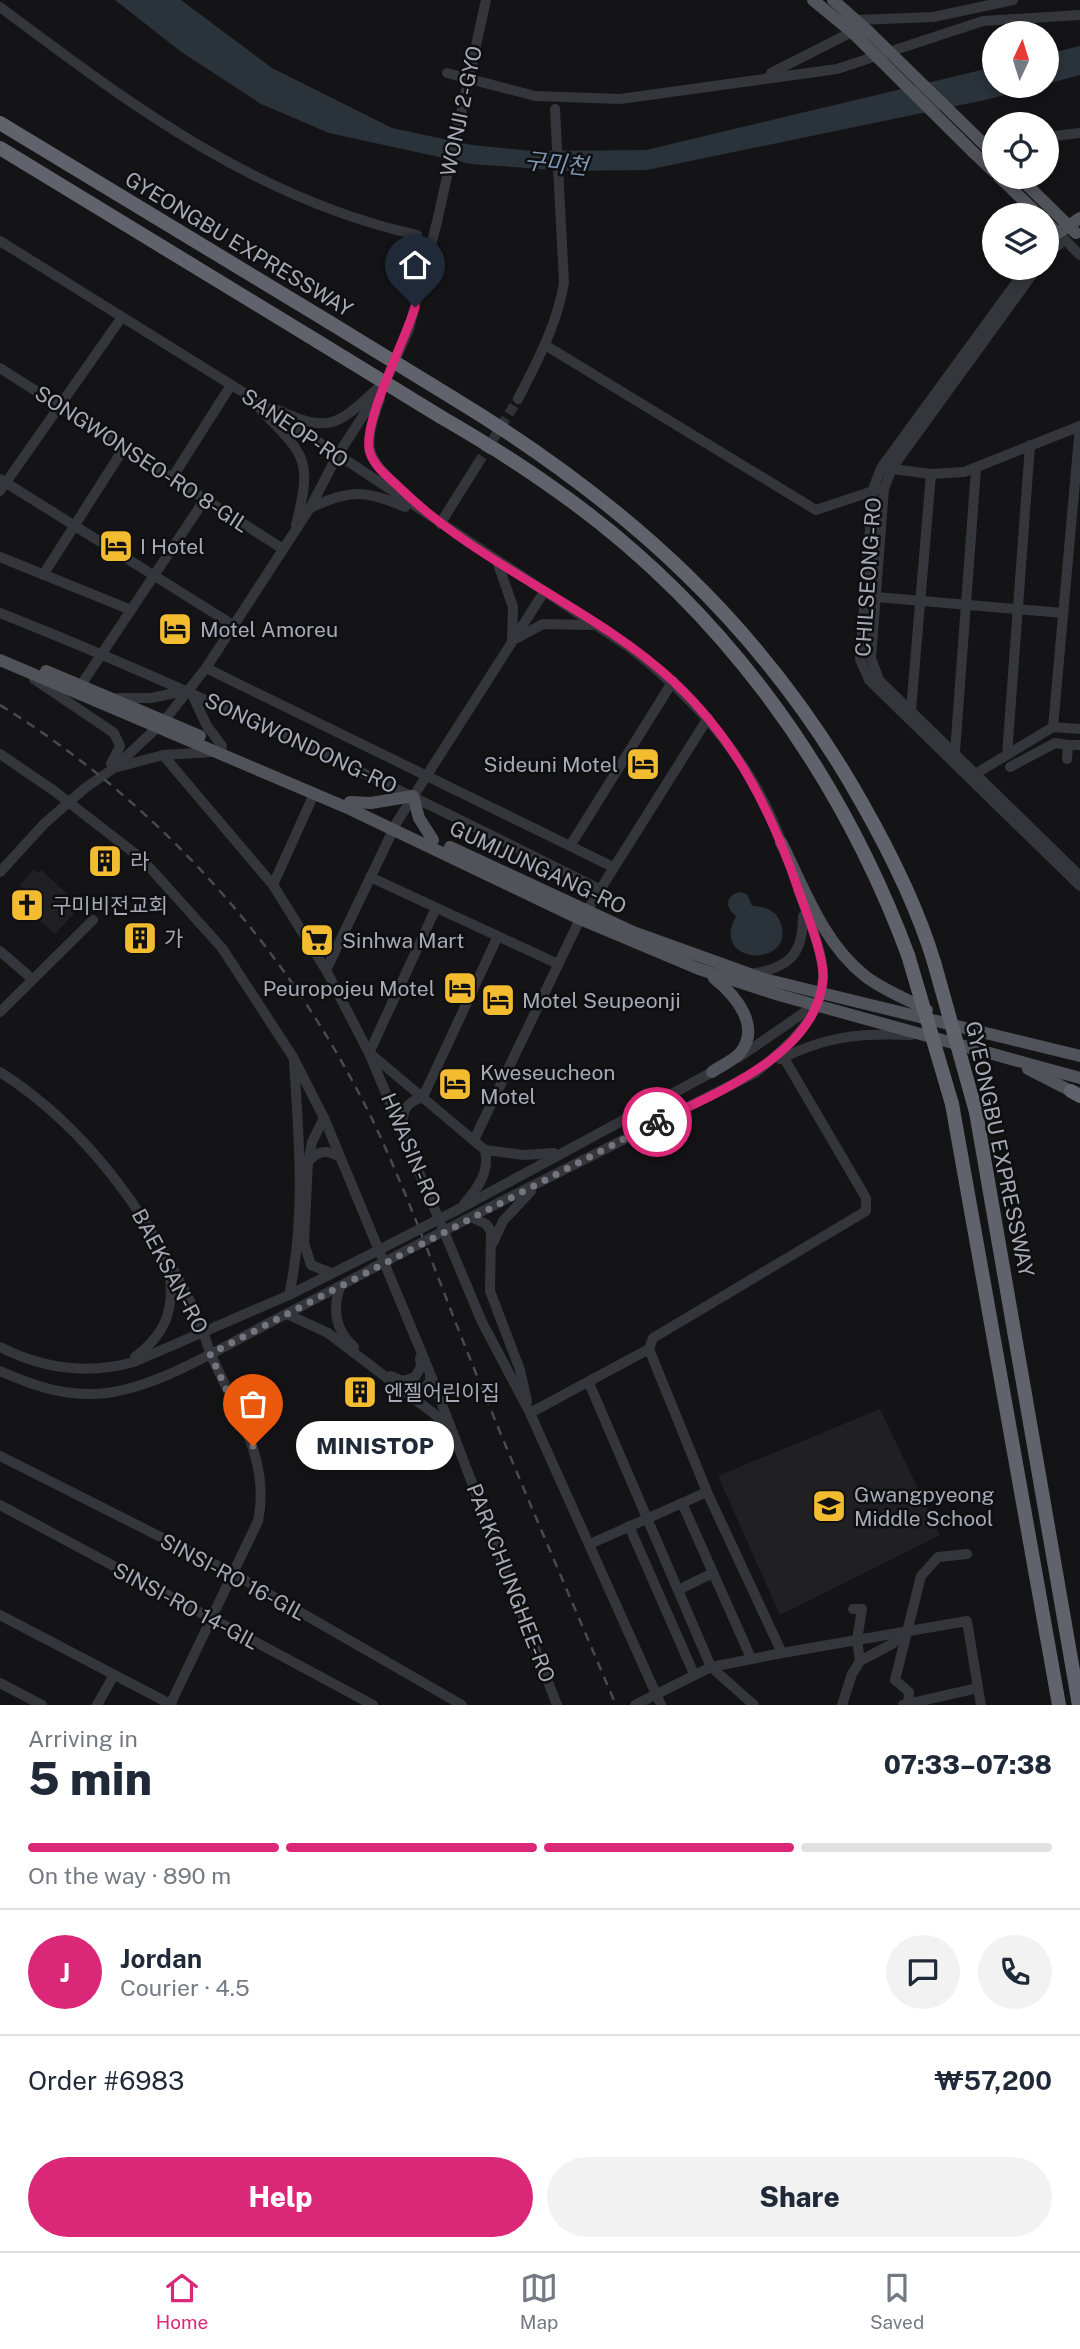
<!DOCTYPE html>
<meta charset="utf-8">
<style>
:root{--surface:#fff;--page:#f2f2f3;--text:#1f2937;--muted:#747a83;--line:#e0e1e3;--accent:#db2777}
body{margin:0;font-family:"Public Sans","Noto Sans KR",sans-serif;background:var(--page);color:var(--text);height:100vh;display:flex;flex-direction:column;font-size:26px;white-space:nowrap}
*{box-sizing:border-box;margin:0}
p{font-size:23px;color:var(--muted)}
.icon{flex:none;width:38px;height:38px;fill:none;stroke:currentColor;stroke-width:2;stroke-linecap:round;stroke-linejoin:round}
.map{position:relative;height:1705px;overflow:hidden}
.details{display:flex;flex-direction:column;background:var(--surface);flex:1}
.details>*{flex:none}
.needle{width:46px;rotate:4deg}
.tools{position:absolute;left:982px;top:21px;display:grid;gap:14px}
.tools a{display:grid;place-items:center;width:77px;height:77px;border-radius:50%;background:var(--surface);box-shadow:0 4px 10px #0003;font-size:35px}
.pin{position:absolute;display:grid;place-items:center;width:60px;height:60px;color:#fff;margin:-72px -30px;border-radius:50% 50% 50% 0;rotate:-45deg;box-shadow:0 0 7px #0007}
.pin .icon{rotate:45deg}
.courier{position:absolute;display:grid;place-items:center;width:70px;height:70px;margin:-35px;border:5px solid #db2777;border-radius:50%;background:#fff;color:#222;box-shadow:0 2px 9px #0007}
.bubble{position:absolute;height:49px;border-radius:24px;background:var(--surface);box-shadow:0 4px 10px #0003;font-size:23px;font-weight:800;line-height:49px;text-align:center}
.summary em{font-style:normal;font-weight:800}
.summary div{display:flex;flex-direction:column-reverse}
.summary{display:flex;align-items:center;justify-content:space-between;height:119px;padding:0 28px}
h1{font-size:46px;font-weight:800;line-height:52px}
.bar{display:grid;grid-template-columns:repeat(4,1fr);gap:10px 7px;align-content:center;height:84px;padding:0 28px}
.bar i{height:9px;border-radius:5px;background:var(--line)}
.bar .current{background:var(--accent)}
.bar p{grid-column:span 4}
.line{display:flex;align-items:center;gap:18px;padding:0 28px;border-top:2px solid var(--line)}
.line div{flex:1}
.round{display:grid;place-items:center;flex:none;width:74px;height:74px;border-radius:37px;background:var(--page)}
.button{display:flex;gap:14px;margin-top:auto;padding:14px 28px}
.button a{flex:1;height:80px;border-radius:42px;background:var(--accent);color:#fff;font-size:28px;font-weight:800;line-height:80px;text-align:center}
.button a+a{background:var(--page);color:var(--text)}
.tab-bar{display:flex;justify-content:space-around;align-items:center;height:98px;border-top:2px solid var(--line);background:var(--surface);font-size:19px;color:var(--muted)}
.tab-bar a{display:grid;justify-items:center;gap:4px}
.tab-bar .current{color:var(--accent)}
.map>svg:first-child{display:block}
.built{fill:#202023}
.water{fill:#2a323a}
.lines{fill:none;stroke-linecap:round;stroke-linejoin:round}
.minor-tunnel{stroke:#313236;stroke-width:10;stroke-dasharray:10 5;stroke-linecap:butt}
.minor{stroke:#35363b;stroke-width:10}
.major{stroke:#51535a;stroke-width:12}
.highway{stroke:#61636c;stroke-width:14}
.rail{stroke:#484a50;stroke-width:2.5;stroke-dasharray:9 7;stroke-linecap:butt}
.minor-bridge{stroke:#35363b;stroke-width:10}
.major-bridge{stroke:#51535a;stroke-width:12}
.highway-bridge{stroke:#61636c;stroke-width:14}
.done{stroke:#73767e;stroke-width:7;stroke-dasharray:0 12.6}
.route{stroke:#db2777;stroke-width:9}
.labels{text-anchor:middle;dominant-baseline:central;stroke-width:5;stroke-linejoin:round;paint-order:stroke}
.street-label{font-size:21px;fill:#a6aab6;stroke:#0f0f11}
.poi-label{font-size:21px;fill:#a6aab6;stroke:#0f0f11;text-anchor:start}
.water-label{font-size:23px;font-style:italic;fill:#7c96b2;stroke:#0f0f11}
</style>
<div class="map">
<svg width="1080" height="1705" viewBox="0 0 1080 1705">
<rect width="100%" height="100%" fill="#141416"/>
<!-- built -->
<g class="built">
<polygon points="34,869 38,873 41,870 81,906 55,934 31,913 40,903 20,885"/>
<polygon points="880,1409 940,1535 780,1615 718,1476"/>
</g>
<!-- water -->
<g class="water">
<polygon points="115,0 181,0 272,68 392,128 472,145 533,151 646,150 994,67 994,86 1039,86 985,100 647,170 569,171 471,164 329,133 261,104 180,51"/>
<polygon points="1080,46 1080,75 1047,84 1047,54"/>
<path d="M740,892L747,894L752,906C764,906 775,910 780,921C799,968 708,967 736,916C725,908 725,895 740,892Z"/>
</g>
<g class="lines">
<!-- minor-tunnel -->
<polyline class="minor-tunnel" points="477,465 518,399"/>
<!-- minor -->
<g class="minor">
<path d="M0,7C130,104 255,199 417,235"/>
<polyline points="856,20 933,17 1013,0"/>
<polyline points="447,73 535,96 620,99 837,69 983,21 1080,15"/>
<polyline points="771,73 852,32"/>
<polyline points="1046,137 1080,133"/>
<path d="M0,241L246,394L629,647C698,701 755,764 784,849"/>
<polyline points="1046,246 1058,233 1080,255"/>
<polyline points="1046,256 1065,239"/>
<polyline points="1027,268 881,468 873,489 860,659 869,680 1080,886"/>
<polyline points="1037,268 892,468 884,489 871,658 879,680 1080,876"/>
<polyline points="545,345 816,510 879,489"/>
<polyline points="0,368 283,549"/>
<path d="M380,399C358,458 371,460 413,501"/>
<path d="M518,399C537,362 557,325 564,283L555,109"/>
<path d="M261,410C307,457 312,460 296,525"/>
<path d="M278,410C329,434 338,425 377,389"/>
<polyline points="885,468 931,474 964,472 1080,426"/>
<polyline points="172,478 231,385"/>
<polyline points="0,479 233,625"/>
<polyline points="0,491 122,317"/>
<path d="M310,508C350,489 366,490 405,507"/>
<polyline points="440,524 477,465"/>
<polyline points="0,557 131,610"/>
<polyline points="497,561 513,607 512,641"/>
<polyline points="43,575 124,448"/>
<polyline points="876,597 1063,613"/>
<path d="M0,613C205,694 402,790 599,889"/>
<polyline points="517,638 543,624 592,625"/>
<polyline points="206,668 613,867"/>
<polyline points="34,679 114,733 120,746 111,764"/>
<polyline points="81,685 205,499"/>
<polyline points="190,690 207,726 222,746"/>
<polyline points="117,698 151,698 189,690"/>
<polyline points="911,710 931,474"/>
<polyline points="1053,727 1080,426"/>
<polyline points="1068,745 1080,745"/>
<polyline points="955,752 976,469"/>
<polyline points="0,754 53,790"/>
<polyline points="163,755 273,885 326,970 369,1053 482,1322 530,1413 661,1705"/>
<polyline points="1007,755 1030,445"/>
<polyline points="1010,767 1055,743 1068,745 1067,759"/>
<polyline points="114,768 163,755 213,752"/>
<polyline points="972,776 1053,727 1080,729"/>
<polyline points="89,818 142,859 222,948 293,1057 324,1118 430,1373 557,1705"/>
<polyline points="570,846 673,681"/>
<polyline points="0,872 44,824 85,788 114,768 164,721 206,668 310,508 337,456 387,379 409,329 437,222"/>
<polyline points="370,877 558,964"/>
<polyline points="273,885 314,794"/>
<polyline points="586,912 708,718"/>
<polyline points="0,951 31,978"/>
<polyline points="326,970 397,822 544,592"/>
<path d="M751,974C789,968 803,955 803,916"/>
<polyline points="0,1012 93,920"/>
<polyline points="369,1053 436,908"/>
<path d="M372,1055L485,1150C490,1172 478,1188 464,1204"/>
<polyline points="738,1058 815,1005"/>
<path d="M780,1059C827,1036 859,1033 911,1035"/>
<path d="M0,1072C88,1128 148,1215 193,1307C201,1323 205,1340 212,1357C235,1410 271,1460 258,1521L170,1705"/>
<polyline points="423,1097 498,936"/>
<polyline points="324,1118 312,1142 308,1162 304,1243 311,1265 331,1273"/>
<path d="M402,1127C403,1110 405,1103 423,1097"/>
<polyline points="474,1140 580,919"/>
<polyline points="485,1150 524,1155 554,1153"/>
<path d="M308,1162C317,1151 326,1149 338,1156"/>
<polyline points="459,1209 716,1070"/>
<polyline points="471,1217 486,1224 491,1231 490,1291 520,1370 527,1401"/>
<path d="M465,1220L755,1073C784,1050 821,1019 823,978C825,956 806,912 798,889"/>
<polyline points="493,1243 503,1221 531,1191"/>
<path d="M340,1287C332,1310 335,1330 354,1347"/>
<path d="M289,1295C306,1219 299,1139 294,1061"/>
<polyline points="287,1314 328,1333 450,1426"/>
<path d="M0,1347C43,1369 87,1375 134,1362L289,1295L367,1256"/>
<polyline points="649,1349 653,1338 866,1211 866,1198 784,1058"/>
<path d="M135,1357C168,1332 175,1307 169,1267"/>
<path d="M0,1371C28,1383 56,1394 87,1394C143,1396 216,1351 265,1325C301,1306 338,1288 373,1268"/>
<polyline points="390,1376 403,1381 415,1377 421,1367 420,1358"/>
<polyline points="589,1383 711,1667 754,1705"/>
<polyline points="402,1388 423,1389 430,1382 430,1376"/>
<polyline points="530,1413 649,1349 707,1492 782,1653 711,1667 635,1705"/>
<polyline points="0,1456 234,1574 462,1705"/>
<polyline points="682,1503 751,1658"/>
<polyline points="0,1505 373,1705"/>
<polyline points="629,1526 694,1674"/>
<polyline points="590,1544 707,1492"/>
<polyline points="678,1590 713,1573"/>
<polyline points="0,1615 172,1705"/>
<polyline points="782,1653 967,1621 978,1688 903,1705"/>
<polyline points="860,1661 892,1644 904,1634"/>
<polyline points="0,1683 42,1705"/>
<polyline points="978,1688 981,1705"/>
<polyline points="97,1705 114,1675"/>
<polyline points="842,1705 852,1674 860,1661 857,1640 862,1609 853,1609"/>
<polyline points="908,1705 909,1692 895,1680 921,1576 938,1557 967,1554"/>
</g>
<!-- major -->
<g class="major">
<polyline points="813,0 852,32"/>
<polyline points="833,0 868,31"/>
<polyline points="974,153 994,172"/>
<polyline points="999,177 1039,215"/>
<polyline points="1019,177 1076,233"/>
<polyline points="1046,222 1058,233 1080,218"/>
<polyline points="0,660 350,809 580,919 699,969 779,995 1080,1078"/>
<polyline points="46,671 200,736"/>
<polyline points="350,802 371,803 413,796 419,818 433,840"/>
<path d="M781,842C804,888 823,943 865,976C883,990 907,999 927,1010"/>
<polyline points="450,847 633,932 764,979 1080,1056"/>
<polyline points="1028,1069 1071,1091"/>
<path d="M712,1072C720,1066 733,1061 740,1053C762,1026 735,995 714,978"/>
</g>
<!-- highway -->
<g class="highway">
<polyline points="0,123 329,322"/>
<polyline points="0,148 317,341"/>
<path d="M453,398C625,502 763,626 862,803C891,854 917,906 934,962"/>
<path d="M441,417C479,439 517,462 553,488C718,603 838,767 908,955"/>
<polyline points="1071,1091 1080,1096"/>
<polyline points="952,1104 1059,1705"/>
<polyline points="976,1112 1079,1705"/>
</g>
<!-- rail -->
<path class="rail" d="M0,705C162,805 290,951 373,1121C411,1201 440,1285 473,1366C519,1480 568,1592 616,1705"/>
<!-- minor-bridge -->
<g class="minor-bridge">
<polyline points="437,222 486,0"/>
<polyline points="53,790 89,818"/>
<polyline points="367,1256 459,1209"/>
<polyline points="373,1268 465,1220"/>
</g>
<!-- major-bridge -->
<g class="major-bridge">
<polyline points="868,31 991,151"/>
<polyline points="852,32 974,153"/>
</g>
<!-- highway-bridge -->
<g class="highway-bridge">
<polyline points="329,322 453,398"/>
<polyline points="317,341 441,417"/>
<polyline points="908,955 952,1104"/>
<polyline points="934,962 976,1112"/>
</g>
</g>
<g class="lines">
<!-- done -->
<polyline class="done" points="253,1446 210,1354 657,1122"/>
<!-- route -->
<path class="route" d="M415,307C406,339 360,427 370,453C375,468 391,479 402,490C482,567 595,608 674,682C735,739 771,810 798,889C806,912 825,957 823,980C816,1055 715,1093 657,1122"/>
</g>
<!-- icons -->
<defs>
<g id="hotel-square" transform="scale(1.75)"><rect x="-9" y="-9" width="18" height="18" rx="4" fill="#f2bb30" stroke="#0f0f11"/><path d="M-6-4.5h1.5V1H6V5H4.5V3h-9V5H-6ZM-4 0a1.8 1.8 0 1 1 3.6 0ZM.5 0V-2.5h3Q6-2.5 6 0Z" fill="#111"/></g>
<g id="building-square" transform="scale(1.75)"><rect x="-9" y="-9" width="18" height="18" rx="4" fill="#f2bb30" stroke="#0f0f11"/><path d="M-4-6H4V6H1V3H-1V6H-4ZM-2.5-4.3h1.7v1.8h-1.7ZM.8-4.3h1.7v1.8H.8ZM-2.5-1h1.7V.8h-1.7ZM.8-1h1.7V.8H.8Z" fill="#111"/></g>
<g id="church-square" transform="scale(1.75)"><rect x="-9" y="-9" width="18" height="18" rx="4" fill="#f2bb30" stroke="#0f0f11"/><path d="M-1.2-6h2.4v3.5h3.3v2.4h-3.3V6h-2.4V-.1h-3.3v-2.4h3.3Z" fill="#111"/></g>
<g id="supermarket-square" transform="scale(1.75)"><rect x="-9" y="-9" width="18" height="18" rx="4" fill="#f2bb30" stroke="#0f0f11"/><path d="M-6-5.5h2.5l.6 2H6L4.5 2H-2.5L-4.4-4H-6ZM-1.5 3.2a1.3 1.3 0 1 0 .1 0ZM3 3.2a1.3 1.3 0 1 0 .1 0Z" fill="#111"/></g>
<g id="school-square" transform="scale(1.75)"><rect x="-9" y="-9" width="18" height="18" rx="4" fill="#f2bb30" stroke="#0f0f11"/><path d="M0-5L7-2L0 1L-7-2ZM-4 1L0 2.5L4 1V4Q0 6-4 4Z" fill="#111"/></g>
</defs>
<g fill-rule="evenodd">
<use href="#hotel-square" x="116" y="546"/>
<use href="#hotel-square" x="175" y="629"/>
<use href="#hotel-square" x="643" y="764"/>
<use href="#building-square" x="105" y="861"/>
<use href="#church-square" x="27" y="905"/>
<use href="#building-square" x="140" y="938"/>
<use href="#supermarket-square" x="317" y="940"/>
<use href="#hotel-square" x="460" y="988"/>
<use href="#hotel-square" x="498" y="1000"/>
<use href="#hotel-square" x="455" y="1084"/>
<use href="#building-square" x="360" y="1392"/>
<use href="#school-square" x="829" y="1506"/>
</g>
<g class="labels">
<!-- street labels -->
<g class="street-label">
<text transform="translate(461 111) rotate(-78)">WONJI 2-GYO</text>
<text transform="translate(239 244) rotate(31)">GYEONGBU EXPRESSWAY</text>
<text transform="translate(295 428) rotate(34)">SANEOP-RO</text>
<text transform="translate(142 459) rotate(33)">SONGWONSEO-RO 8-GIL</text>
<text transform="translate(868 577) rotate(-86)">CHILSEONG-RO</text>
<text transform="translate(301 743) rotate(25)">SONGWONDONG-RO</text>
<text transform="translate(538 867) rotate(25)">GUMIJUNGANG-RO</text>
<text transform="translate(1000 1149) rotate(78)">GYEONGBU EXPRESSWAY</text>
<text transform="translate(411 1150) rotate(67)">HWASIN-RO</text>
<text transform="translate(170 1271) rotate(62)">BAEKSAN-RO</text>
<text transform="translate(233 1577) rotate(28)">SINSI-RO 16-GIL</text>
<text transform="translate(511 1583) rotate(69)">PARKCHUNGHEE-RO</text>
<text transform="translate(186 1606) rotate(28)">SINSI-RO 14-GIL</text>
</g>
<!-- poi labels -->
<g class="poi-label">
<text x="140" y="546">I Hotel</text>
<text x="200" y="629">Motel Amoreu</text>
<text x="618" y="764" text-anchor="end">Sideuni Motel</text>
<text x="130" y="861">라</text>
<text x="52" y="905">구미비전교회</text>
<text x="164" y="938">가</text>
<text x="342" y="940">Sinhwa Mart</text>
<text x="435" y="988" text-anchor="end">Peuropojeu Motel</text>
<text x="522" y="1000">Motel Seupeonji</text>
<text x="480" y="1072">Kweseucheon<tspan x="480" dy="24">Motel</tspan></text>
<text x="384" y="1392">엔젤어린이집</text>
<text x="854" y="1494">Gwangpyeong<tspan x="854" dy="24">Middle School</tspan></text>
</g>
<!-- water labels -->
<g class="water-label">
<text transform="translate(556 163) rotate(6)">구미천</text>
</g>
</g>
</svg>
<div class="tools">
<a><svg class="needle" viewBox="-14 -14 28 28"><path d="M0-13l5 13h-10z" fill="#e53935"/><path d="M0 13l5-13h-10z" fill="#747a83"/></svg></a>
<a><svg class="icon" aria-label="locate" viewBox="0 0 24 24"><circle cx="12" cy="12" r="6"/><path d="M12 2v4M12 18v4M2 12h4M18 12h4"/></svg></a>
<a><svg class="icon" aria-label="layers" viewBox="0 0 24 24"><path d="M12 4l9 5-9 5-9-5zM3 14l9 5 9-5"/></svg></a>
</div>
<div class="pin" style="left:253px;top:1446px;background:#ea580c"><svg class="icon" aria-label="bag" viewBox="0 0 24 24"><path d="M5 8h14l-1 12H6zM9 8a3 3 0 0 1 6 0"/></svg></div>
<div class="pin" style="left:415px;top:307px;background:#1f2937"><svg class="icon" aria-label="home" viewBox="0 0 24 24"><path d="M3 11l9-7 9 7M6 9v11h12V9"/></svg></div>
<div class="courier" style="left:657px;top:1122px"><svg class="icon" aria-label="bike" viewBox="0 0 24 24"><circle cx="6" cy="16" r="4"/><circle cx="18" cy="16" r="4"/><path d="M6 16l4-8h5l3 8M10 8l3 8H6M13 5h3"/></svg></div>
<div class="bubble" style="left:296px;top:1421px;width:158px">MINISTOP</div>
</div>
<section class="details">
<div class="summary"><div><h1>5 min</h1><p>Arriving in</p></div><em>07:33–07:38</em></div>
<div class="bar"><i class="current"></i><i class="current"></i><i class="current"></i><i></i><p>On the way · 890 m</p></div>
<div class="line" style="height:126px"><b class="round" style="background:var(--accent);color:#fff">J</b><div><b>Jordan</b><p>Courier · 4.5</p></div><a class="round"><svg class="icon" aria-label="chat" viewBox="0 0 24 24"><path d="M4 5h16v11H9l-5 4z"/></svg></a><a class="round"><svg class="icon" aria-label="phone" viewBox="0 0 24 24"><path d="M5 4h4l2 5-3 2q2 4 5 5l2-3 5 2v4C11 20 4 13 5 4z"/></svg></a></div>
<div class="line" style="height:91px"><div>Order #6983</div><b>₩57,200</b></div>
<div class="button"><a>Help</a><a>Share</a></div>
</section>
<nav class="tab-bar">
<a class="current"><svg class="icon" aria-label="home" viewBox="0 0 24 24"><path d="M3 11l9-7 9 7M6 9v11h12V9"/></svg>Home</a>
<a><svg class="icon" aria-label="map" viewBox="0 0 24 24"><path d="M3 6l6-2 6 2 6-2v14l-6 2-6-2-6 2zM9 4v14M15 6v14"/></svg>Map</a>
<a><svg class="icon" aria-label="saved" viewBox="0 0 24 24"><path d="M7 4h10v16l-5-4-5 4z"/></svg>Saved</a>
</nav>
